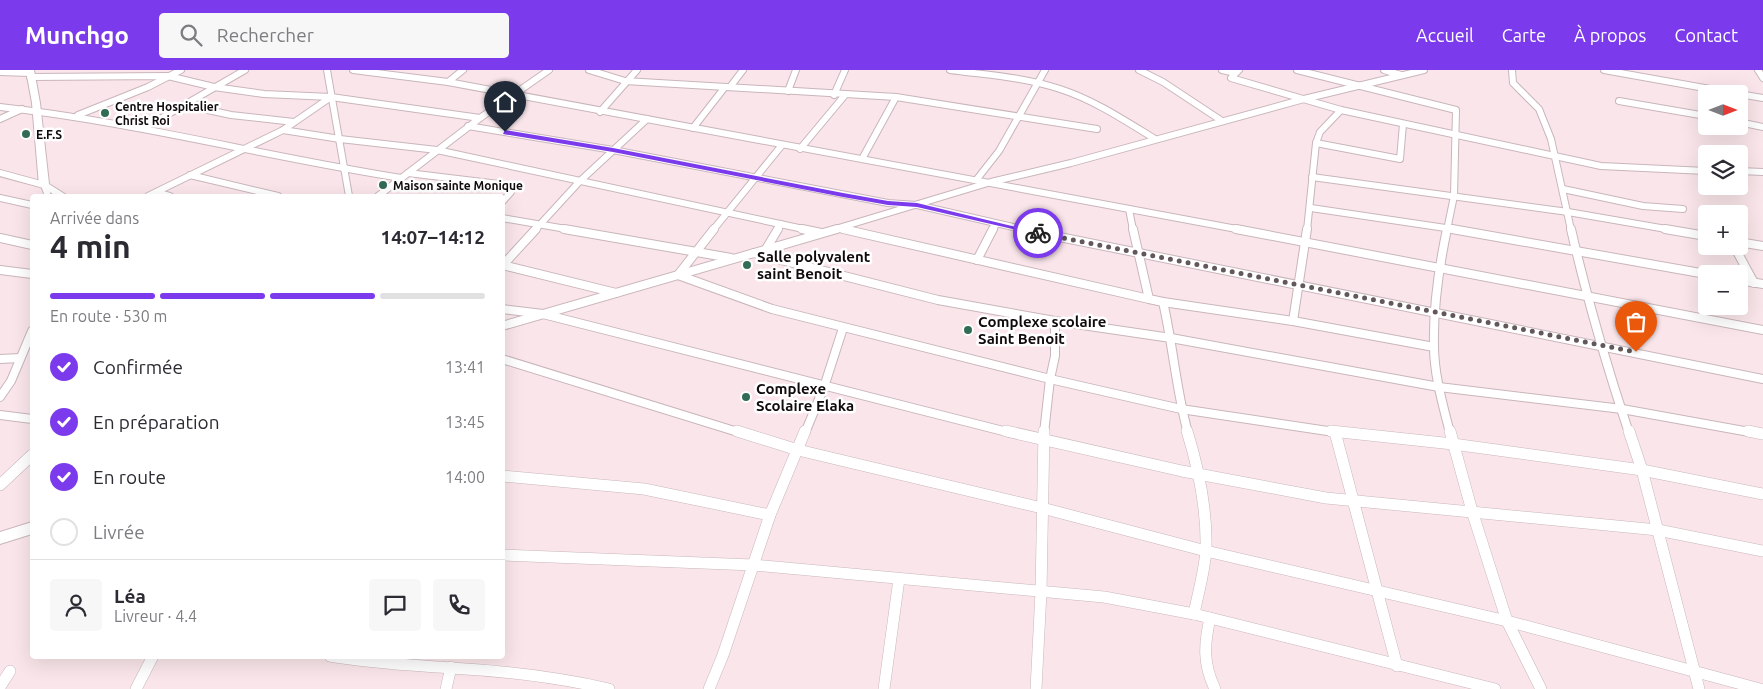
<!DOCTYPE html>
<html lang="fr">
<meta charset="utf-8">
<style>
:root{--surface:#fff;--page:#f7f7f7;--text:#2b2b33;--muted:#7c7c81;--line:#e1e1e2;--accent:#7c3aed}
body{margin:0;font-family:Ubuntu,sans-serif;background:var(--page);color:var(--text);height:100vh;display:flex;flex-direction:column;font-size:19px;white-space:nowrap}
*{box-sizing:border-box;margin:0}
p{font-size:16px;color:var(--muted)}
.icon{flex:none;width:28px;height:28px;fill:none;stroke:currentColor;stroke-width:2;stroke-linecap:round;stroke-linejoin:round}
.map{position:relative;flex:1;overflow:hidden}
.side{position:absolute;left:30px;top:124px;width:475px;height:465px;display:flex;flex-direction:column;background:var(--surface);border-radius:5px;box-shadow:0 5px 20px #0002}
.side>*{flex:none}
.needle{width:32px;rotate:90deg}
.controls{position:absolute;left:1698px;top:15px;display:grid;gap:10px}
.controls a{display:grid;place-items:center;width:50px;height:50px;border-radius:5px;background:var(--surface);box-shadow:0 5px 20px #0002;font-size:25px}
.pin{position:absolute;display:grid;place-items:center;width:42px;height:42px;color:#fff;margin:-51px -21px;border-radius:50% 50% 50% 0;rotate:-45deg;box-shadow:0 0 5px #0007}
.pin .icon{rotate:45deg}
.courier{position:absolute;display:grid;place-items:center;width:50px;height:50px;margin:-25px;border:4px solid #7c3aed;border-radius:50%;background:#fff;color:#222;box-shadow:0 1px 6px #0007}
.summary em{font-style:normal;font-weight:700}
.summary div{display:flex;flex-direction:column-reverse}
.summary{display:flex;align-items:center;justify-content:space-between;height:85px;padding:0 20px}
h1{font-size:32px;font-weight:700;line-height:38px}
.bar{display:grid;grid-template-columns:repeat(4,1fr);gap:8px 5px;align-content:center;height:60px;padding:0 20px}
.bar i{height:6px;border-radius:4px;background:var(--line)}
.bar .active{background:var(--accent)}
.bar p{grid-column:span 4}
.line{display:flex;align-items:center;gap:12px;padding:0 20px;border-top:1px solid var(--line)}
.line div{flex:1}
.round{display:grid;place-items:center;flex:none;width:52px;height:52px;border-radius:5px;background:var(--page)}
ol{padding:0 20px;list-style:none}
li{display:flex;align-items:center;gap:15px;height:55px}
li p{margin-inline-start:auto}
li .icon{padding:5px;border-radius:50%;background:var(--accent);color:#fff;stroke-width:4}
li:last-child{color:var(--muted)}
li i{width:28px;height:28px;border:2px solid var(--line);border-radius:50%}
header{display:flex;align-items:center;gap:30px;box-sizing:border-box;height:70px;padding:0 25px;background:var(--accent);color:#fff}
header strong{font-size:24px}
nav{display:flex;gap:28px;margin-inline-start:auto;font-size:18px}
.search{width:350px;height:45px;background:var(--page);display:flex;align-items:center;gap:12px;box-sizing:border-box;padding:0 18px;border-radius:5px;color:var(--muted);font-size:19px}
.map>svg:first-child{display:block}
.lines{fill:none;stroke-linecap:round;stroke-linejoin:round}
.street-far2-casing{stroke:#c9b6ba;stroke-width:8}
.street-far1-casing{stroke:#c9b6ba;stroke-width:10}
.street-casing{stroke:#c9b6ba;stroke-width:12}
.secondary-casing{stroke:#c9b6ba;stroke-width:2}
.street-far2{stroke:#fff;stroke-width:6}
.street-far1{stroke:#fff;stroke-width:8}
.street{stroke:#fff;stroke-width:11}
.secondary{fill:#fff;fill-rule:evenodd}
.route{fill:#7c3aed}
.done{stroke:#625759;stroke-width:5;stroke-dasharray:0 9}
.poi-dot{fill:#336c54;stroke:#fff;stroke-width:2}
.labels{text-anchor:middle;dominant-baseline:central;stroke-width:5;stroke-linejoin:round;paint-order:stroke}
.far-poi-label{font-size:12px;font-weight:bold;fill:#100a0b;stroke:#fff;text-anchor:start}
.poi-label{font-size:15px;font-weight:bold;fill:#100a0b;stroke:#fff;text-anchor:start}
</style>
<header>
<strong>Munchgo</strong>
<div class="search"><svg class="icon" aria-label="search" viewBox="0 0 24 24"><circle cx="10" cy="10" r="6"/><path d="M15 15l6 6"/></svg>Rechercher</div>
<nav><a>Accueil</a><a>Carte</a><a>À propos</a><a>Contact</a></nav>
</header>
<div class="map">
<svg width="1763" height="619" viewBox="0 0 1763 619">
<rect width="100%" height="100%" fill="#fae6ea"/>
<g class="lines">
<!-- street-far2 casing -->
<g class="street-far2-casing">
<g id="street-far2">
<polyline points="327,0 349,126"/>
<polyline points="353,0 448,12 1242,160"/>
<polyline points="589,0 625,11 896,27 1097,59"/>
<path d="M950,0C987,5 1024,7 1060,19C1094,30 1124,50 1155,69"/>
<polyline points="1139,0 1163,12 1222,51"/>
<polyline points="1222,0 1235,3"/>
<polyline points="1239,0 1231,8 1341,40 1601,96 1706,101"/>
<polyline points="1297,0 1456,40 1454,126 1447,160"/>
<polyline points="1384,0 1401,5"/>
<polyline points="1512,0 1513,13 1539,39 1551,69 1571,160"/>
<polyline points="1604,0 1738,24"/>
<polyline points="1758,0 1763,8"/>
<polyline points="0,2 30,3"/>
<polyline points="30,7 168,6 214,17 264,24 331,27 480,48"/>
<polyline points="448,12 463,0"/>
<polyline points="730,17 743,0"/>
<polyline points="788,21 796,0"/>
<polyline points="1739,24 1763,28"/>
<polyline points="834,25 845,0"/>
<polyline points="1619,31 1706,46"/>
<polyline points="185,35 231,45 294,52"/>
<path d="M0,37C135,52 267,87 401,108"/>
<polyline points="600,42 637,0"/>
<polyline points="78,45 148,17 181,0"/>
<polyline points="0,49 22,39"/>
<polyline points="1739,52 1763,57"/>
<polyline points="468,56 613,80 888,133 917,135 1026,160"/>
<polyline points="146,57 245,0"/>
<polyline points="693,58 725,17"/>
<polyline points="283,60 340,69 437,80 808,160"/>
<polyline points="1316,73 1400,89 1403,54"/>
<polyline points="800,79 845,25"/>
<polyline points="862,89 896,27"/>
<polyline points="1739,101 1763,102"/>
<polyline points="0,103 44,115 48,126"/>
<polyline points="408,103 507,115 510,117 511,122 502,132"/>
<polyline points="190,105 278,126"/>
<polyline points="1312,107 1568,142 1672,160"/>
<polyline points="977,109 999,81 1045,0"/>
<polyline points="1563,119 1643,136 1683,139"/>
<polyline points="157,122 170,126"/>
<polyline points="148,126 283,60 331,27"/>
<polyline points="378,126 480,48 549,0"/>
<polyline points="0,128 32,135"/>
<polyline points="1311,138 1459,160"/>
<polyline points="1129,139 1133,160"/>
<polyline points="502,148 572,160"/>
<polyline points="839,158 848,160"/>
<polyline points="535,160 579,112 647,49"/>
<polyline points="713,160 782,75"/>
<polyline points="777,160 781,154"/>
<polyline points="832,160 991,112 1071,93 1304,29 1424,0"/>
<polyline points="993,160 996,154"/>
<polyline points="1307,160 1316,73 1320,62 1341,40"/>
</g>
</g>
<!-- street-far1 casing -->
<g class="street-far1-casing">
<g id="street-far1">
<polyline points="564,159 731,188"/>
<polyline points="714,159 678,205 772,239 1050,309 1181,339 1341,363"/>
<polyline points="802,159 821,163"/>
<polyline points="843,159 1149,229"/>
<polyline points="1020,159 1763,309"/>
<path d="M1133,159L1149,229L1163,232C1173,275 1176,320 1188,363"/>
<polyline points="1236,159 1763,260"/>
<path d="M1447,159C1439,197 1433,237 1434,276C1434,305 1443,335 1450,363"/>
<polyline points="1452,159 1706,204"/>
<path d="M1571,159C1587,229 1606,294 1629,363"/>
<polyline points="1665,159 1706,166"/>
<polyline points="0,168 32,175"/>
<polyline points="1739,172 1763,176"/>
<polyline points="1734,176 1754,213"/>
<polyline points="766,179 778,159"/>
<polyline points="754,183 938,230 1055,251 1171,268 1439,317 1622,339 1755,363"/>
<polyline points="977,190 993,159"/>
<polyline points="502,195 616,223"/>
<polyline points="502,196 536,159"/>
<polyline points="0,200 32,204"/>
<polyline points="1739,210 1763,214"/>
<polyline points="1163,232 1293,251 1434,277"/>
<polyline points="502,239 543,244 1011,363"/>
<polyline points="1293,251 1307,159"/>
<polyline points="502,256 837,159"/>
<polyline points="0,289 20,288"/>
<polyline points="502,289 741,363"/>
<polyline points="0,327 11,311 32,261"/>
<polyline points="0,345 32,349"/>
<polyline points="805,363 824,317 843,258"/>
<polyline points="1044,363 1050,309 1055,286 1055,251"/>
</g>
</g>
<!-- street casing -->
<g class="street-casing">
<g id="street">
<polyline points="737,361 798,380 1042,438 1206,481 1507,551 1760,619"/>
<polyline points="1006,361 1182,401 1326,428 1658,460 1763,481"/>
<path d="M1187,361C1199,400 1207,439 1206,479C1205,500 1198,523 1194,544"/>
<polyline points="1331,361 1453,374 1642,400 1763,424"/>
<polyline points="1450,361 1472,441 1507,551 1541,619"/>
<polyline points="1629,361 1642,400 1699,619"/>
<polyline points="1748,361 1763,364"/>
<polyline points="1335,362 1397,596"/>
<polyline points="502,406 644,419 770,445"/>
<polyline points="0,415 32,385"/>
<polyline points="502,485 753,495 1104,527 1194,544 1495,619"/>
<path d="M1210,548C1204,575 1203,594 1215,619"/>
<path d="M330,586C370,593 411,595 451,598C504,601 557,607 609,619"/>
<polyline points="0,617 10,601"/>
<polyline points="136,619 153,586"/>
<polyline points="446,619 451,597"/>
<polyline points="709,619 723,585 770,445 805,361"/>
<polyline points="884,619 899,509"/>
<polyline points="1036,619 1041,522 1044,361"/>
</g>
</g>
<!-- secondary casing -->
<g class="secondary-casing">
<g id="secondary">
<polygon points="26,0 34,0 40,33 49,114 68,126 56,126 39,115 32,33"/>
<polygon points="32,452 32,464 0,474 0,462"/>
</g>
</g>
<!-- street-far2 -->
<use href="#street-far2" class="street-far2"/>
<!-- street-far1 -->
<use href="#street-far1" class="street-far1"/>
<!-- street -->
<use href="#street" class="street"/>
<!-- secondary -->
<use href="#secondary" class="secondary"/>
</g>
<!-- route -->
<polygon class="route" points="505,60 613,78 843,123 888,131 917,133 1041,163 1038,165 917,137 888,135 843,127 613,82 503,64"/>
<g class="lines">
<!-- done -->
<polyline class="done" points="1038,163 1636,282"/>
</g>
<!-- markers -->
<g class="poi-dot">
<circle cx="105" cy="43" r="5"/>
<circle cx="26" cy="64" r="5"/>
<circle cx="383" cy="115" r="5"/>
<circle cx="747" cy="195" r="5"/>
<circle cx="968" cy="260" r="5"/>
<circle cx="746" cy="327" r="5"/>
</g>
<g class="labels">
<!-- far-poi labels -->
<g class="far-poi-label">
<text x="115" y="36">Centre Hospitalier<tspan x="115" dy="14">Christ Roi</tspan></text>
<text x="36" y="64">E.F.S</text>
<text x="393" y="115">Maison sainte Monique</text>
</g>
<!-- poi labels -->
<g class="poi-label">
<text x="757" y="186">Salle polyvalent<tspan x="757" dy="17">saint Benoit</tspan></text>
<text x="978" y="251">Complexe scolaire<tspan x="978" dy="17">Saint Benoit</tspan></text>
<text x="756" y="318">Complexe<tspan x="756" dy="17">Scolaire Elaka</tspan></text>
</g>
</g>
</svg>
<div class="controls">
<a><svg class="needle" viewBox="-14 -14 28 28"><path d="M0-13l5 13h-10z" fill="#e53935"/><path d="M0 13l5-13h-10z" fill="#7c7c81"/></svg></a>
<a><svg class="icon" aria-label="layers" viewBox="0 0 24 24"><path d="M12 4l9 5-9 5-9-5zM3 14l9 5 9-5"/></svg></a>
<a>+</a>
<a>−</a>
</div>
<div class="pin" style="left:1636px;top:282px;background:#ea580c"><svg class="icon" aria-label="bag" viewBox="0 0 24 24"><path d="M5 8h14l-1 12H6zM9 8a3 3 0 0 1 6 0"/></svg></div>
<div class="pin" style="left:505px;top:62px;background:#1f2937"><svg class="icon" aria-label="home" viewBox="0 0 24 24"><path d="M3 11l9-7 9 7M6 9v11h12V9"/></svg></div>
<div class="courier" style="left:1038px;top:163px"><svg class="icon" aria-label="bike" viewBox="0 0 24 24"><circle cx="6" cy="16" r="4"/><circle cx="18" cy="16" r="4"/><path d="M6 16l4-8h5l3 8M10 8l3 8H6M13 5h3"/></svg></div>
<section class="side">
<div class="summary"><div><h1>4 min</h1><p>Arrivée dans</p></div><em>14:07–14:12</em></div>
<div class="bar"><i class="active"></i><i class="active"></i><i class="active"></i><i></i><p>En route · 530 m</p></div>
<ol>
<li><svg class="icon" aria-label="check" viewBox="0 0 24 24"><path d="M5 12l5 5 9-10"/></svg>Confirmée<p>13:41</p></li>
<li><svg class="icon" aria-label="check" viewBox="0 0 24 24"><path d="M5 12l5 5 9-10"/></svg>En préparation<p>13:45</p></li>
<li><svg class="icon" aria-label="check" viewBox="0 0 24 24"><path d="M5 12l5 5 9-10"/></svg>En route<p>14:00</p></li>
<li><i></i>Livrée</li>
</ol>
<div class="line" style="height:90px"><a class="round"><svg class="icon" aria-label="person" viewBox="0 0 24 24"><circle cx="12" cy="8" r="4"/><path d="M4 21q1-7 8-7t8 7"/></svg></a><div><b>Léa</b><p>Livreur · 4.4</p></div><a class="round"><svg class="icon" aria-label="chat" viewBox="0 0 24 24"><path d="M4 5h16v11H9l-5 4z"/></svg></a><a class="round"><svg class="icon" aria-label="phone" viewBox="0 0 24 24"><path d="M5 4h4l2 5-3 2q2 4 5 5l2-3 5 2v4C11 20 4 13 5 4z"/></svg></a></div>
</section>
</div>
